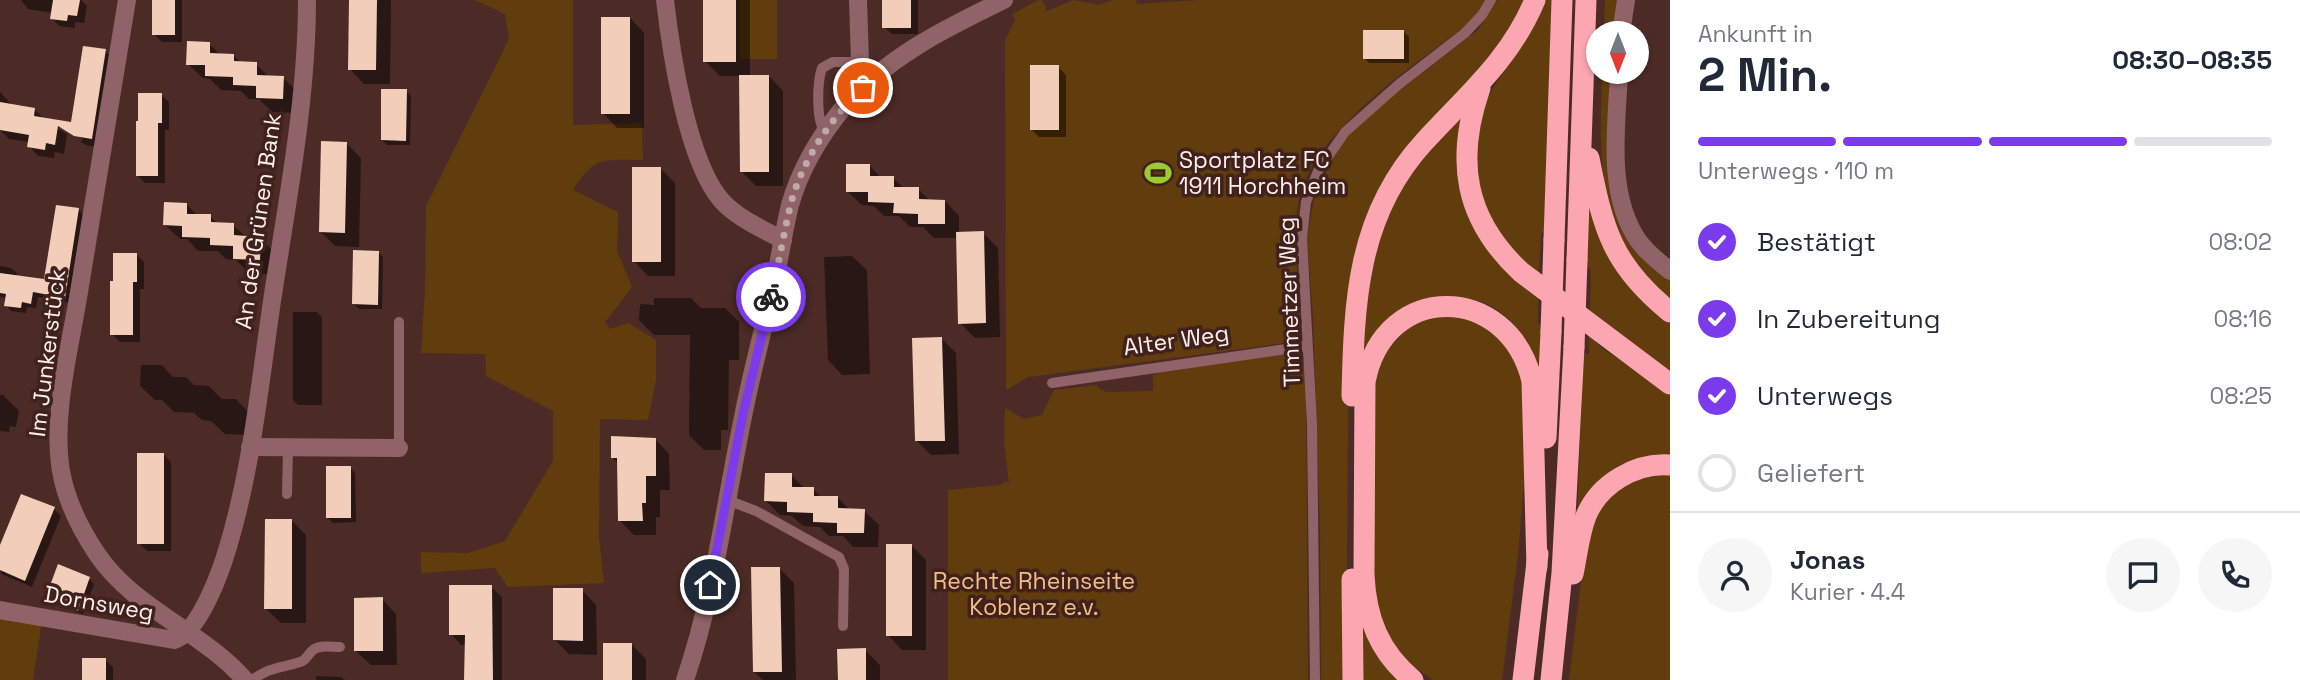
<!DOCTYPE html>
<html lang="de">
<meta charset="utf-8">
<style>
:root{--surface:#fff;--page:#f6f6f7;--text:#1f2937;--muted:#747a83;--line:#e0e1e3;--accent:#7c3aed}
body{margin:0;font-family:"Space Grotesk",sans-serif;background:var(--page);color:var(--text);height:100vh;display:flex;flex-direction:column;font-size:26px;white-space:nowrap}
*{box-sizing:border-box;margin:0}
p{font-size:23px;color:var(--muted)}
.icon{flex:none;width:38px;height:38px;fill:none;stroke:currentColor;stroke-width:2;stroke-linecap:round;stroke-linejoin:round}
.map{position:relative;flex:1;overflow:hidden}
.details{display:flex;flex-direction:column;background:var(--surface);width:630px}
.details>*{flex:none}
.needle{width:46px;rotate:180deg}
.buttons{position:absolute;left:1586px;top:21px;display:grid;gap:14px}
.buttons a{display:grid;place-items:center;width:63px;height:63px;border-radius:50%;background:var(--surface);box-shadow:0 2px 5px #0004;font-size:35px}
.pin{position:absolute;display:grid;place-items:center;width:60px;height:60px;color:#fff;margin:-30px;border:4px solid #fff;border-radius:50%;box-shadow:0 2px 7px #0007}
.courier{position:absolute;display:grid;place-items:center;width:70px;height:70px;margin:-35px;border:5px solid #7c3aed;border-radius:50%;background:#fff;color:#222;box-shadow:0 2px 9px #0007}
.summary em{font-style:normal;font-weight:700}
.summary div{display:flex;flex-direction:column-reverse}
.summary{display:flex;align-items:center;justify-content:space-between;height:119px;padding:0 28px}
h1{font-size:46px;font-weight:700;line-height:52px}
.bar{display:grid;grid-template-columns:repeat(4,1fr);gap:10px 7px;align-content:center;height:84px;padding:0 28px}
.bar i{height:9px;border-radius:5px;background:var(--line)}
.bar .on{background:var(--accent)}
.bar p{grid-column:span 4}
.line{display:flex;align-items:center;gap:18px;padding:0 28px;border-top:2px solid var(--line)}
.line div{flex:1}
.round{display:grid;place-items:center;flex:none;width:74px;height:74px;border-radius:37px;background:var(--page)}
ol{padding:0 28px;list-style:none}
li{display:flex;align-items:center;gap:21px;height:77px}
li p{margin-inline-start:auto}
li .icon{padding:7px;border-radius:50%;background:var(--accent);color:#fff;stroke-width:4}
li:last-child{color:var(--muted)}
li i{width:38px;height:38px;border:4px solid var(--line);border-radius:50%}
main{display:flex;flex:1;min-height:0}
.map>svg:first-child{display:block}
.green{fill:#613d0d}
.shadow{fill:#0007;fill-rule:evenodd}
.building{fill:#f2cdba}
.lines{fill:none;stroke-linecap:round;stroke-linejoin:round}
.lane{stroke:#8f6368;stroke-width:10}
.street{stroke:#8f6368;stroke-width:18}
.highway{stroke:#fba6b1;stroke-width:21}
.highway-bridge{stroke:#fba6b1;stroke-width:21}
.done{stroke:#beaaa7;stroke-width:7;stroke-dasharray:0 12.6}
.route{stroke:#7c3aed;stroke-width:9}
.labels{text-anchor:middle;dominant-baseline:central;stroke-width:7;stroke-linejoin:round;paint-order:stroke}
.poi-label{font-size:23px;fill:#fcefed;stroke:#41211c;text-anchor:start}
.street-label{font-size:23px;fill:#fcefed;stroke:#41211c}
.park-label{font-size:23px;fill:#f3bf86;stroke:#41211c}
</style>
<main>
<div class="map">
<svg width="1670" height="680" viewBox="0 0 1670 680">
<rect width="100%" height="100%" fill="#4c2b26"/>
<!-- green -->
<g class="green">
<path d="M475,0H573V125L642,123L643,160C606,160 594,155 573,190L618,212L617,251L632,287L605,322L610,329L628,323L656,340V380L648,420L600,419L599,538L604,583L508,587L495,568L421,573V552L468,553L505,541L553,461V411L486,376L485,354L421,353L425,289L426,206L509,39L505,14Z"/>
<rect x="740" y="0" width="37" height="59"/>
<path d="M1039,0H1042L1047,11L1074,0L1099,5L1113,0H1136L1137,4L1198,0H1487L1475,19C1420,61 1314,129 1299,199C1292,231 1298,269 1299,301C1299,310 1301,325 1297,333C1293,344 1274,344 1264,346L1028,377L1006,390L1005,41L1015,20L1012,14Z"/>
<polygon points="1497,0 1526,0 1502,46 1401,155 1349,321 1346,680 1321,680 1320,528 1313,318 1307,238 1314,199 1337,148 1352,131 1373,111 1478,30"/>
<path d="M1544,0H1553L1545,232L1541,233L1539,274C1484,234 1459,162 1488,98C1496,80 1510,65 1520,48C1529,33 1536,16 1544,0Z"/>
<polygon points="1605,0 1621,0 1615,33 1604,33"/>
<path d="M1602,72H1613L1616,194L1670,277V300C1661,292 1650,284 1642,274C1595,212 1600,145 1602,72Z"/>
<path d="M1462,112L1459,172L1538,296V324L1541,325L1540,375C1532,341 1500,295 1459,299C1447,300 1434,305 1422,308C1409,311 1393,313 1383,324C1371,336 1366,351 1361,367L1368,267L1402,181Z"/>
<path d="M1588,199C1603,256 1621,289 1670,324V372L1590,311L1591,269L1586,268Z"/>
<polygon points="1438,314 1464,316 1498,332 1525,377 1526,459 1518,555 1502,680 1433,680 1406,661 1382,626 1369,570 1369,395 1378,361 1411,324"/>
<path d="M1589,335L1603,349L1670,393V455C1612,460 1601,470 1577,522L1583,354H1589Z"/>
<polygon points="1288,350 1298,357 1306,369 1308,680 948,680 948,490 1001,485 1005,481 1009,483 1004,443 1005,408 1024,419 1042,415 1054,390 1097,385 1098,388 1107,392 1153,391 1153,375 1167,370"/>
<polygon points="1670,472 1670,680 1569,680 1587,533 1602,501 1625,482"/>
<polygon points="0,608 42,620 33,680 0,680"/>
<polygon points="1359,624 1365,624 1403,680 1360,680"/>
</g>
<!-- shadow -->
<g class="shadow">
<polygon points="21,0 81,0 87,6 84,23 75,22 75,28 59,26 52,18 52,13 28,9"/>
<polygon points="154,0 182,0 182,42 162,42 154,34"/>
<polygon points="351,0 391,0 390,84 364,84 350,69"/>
<polygon points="705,0 750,0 750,76 769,76 783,91 783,186 756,186 741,171 741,76 720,76 705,61"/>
<polygon points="884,0 918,0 918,34 892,34 884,27"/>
<polygon points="630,18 644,33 644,128 617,128 603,113"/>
<polygon points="1404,32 1409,37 1409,63 1369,63 1364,58"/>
<polygon points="209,44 221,55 233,55 241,63 256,64 269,77 283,78 298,92 297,113 272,112 259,99 249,99 241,91 221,90 210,79 203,78 188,64"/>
<path d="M105,51L115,60L101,148L86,145L67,134L64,154L55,152L54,158L38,156L29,146V142L9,139L0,130V92L12,105L34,109L44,119L72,124ZM57,128H64L83,139L81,142Z"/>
<polygon points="1058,67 1066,75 1066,137 1039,137 1032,130"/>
<polygon points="406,91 411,96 410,145 387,145 382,140"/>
<polygon points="161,95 169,102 169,130 165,130 165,183 145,183 137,175"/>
<polygon points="347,144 361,158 359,247 335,246 320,231"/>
<polygon points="870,166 881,178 893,178 905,189 918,189 930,201 945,201 959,216 959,234 983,233 998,248 1000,337 975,338 960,323 958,238 934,238 923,227 910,227 899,216 884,216 874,206 862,205 847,191"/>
<polygon points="661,169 675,183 675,276 648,276 634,261"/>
<polygon points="186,204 198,216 210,216 218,224 233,225 247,238 260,238 275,253 274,274 249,273 236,260 226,259 218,251 198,251 187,239 180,239 165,225"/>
<polygon points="79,210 84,216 70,303 38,297 36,308 27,307 26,313 11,311 6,305 7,298 0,297 0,266 11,268 17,273 16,277 45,281"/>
<polygon points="378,252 383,257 382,309 359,309 354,304"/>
<polygon points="136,254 144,262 144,289 140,289 140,342 120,342 112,334"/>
<polygon points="852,256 867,270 870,374 842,375 828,360 824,257"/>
<polygon points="654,298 691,298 701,308 725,308 739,322 739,360 729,360 728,430 721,430 721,450 704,450 689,435 690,335 654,335 639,320 640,304 654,305"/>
<polygon points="293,312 317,312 322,317 322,405 298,405 293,400"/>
<polygon points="942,339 956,353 959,454 931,455 916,440"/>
<polygon points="141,365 162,365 173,377 186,377 194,385 209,386 222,399 236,399 250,414 249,435 225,434 211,421 202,420 194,413 174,412 162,400 155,400 140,386"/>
<polygon points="0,395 3,395 19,411 16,427 10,426 9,432 0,431"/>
<polygon points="655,439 669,454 670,490 660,490 660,517 656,517 656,535 634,535 619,520 619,464 613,458"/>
<polygon points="163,454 171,462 171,551 147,551 139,543"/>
<polygon points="350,468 355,473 356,522 333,523 328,518"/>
<polygon points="791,475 805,489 813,489 822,498 838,498 850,510 864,511 879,525 878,547 853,547 843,536 829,536 820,527 803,526 792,516 780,515 766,501"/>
<polygon points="54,509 61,516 32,587 1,574 0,550"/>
<polygon points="291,520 306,535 306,623 281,623 266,609"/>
<polygon points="912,546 926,560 926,650 902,650 888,635"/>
<polygon points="59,567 89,579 94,584 83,614 52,603 47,598"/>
<polygon points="779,568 794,583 796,680 763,680 754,672"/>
<polygon points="491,587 502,597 502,680 466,680 466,645 461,645 451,634"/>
<polygon points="582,590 596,605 597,655 569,654 555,640"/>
<polygon points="382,599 396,614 397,665 371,665 356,651"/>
<polygon points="631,644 646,659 646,680 605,680"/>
<polygon points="865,650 880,665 880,680 839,680"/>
<polygon points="105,660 113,667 113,680 84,680"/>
<polygon points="316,676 341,677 345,680 316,680"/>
</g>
<!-- building -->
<g class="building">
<polygon points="53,0 80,0 77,16 68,15 67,21 50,19"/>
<rect x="152" y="0" width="23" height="35"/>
<polygon points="349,0 377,0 376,70 348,70"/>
<rect x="703" y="0" width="33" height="62"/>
<rect x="882" y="0" width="29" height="28"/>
<rect x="601" y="17" width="29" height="97"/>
<rect x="1363" y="30" width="41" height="29"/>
<polygon points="187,41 210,42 210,53 234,54 234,61 257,62 257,82 257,75 284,76 283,99 256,98 256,86 233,85 233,77 205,76 205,65 186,65"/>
<polygon points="83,46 106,49 92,139 74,136 58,126 55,145 46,143 45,150 27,147 29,135 0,130 0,102 35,108 34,116 71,122"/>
<rect x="1030" y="65" width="29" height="65"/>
<polygon points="739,75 769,75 769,172 740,172"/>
<polygon points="381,89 407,89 406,141 381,140"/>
<polygon points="138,93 162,93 162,123 158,123 158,176 136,176 136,121 138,121"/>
<polygon points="321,141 347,142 345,233 319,232"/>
<polygon points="846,164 870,164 870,176 894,176 894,187 919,187 919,199 945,200 945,224 918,224 918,214 893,213 894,203 868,202 868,192 846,192"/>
<rect x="632" y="167" width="29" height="95"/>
<polygon points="164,202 187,203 187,214 211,214 211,222 234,223 234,243 234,235 261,237 260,260 233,259 233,246 210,245 210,238 182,237 182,226 163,225"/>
<polygon points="56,205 79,208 65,298 33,292 31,304 22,302 21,308 4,306 6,294 0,293 0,273 44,279"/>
<polygon points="984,231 986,323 958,324 956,232"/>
<polygon points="353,250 379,251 378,305 352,304"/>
<polygon points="113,253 137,253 137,282 133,282 133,335 110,335 110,281 113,281"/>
<polygon points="942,337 945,441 915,441 912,338"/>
<polygon points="611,436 656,438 656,476 646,476 646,503 642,503 643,521 618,521 617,458 611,458"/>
<rect x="137" y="453" width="27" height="91"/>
<rect x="326" y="466" width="25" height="52"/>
<polygon points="765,473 792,473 792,487 814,487 814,496 838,496 838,508 865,509 864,533 837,533 837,523 813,522 813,513 787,512 787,502 764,501"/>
<polygon points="21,494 55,507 25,581 0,570 0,545"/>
<polygon points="265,519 292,519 292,609 264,609"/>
<rect x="886" y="544" width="26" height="92"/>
<polygon points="58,564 90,577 78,611 45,599"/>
<polygon points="751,567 780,567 782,672 753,672"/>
<polygon points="449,585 492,585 493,680 464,680 465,635 449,635"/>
<polygon points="553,588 583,588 583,641 553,640"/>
<polygon points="383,597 383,651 354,651 354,598"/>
<rect x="603" y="643" width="29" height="37"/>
<polygon points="866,648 866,680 838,680 837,649"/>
<rect x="82" y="658" width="24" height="22"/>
</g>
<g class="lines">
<!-- lane -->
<g class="lane">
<path d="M825,132C816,121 817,82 822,68L833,62H860"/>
<polyline points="399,322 399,448"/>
<polyline points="1052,383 1307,346"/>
<polyline points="287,494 288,447"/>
<polyline points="727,500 756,511 839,557 844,569 843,626"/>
<path d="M252,680C272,666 279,669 300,662C307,660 307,655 312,651C318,644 331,647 340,647"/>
<polyline points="1315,680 1312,424 1302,238 1306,202 1318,171 1345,132 1398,85 1465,33 1482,15 1491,0"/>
</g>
<!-- street -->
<g class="street">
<path d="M127,0C111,99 94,199 78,298C69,352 52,417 61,471C66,500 81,530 97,554C134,609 202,631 245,680"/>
<path d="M665,0C671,52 687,160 721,200C737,218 762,229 783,240"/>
<polyline points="858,0 860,62 872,80"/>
<polyline points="1621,33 1626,0"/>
<path d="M1619,72C1617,123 1607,185 1633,232C1641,248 1657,260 1670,271"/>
<polyline points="250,447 399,448"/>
<path d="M0,610L174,640C199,633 221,571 228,547C252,467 260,382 272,301C287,202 307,100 307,0"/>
<path d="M685,680C714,595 725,504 743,417C751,375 762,334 772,293C779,264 783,234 790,205C800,170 820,136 843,108C885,58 946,28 1004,0"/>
</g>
<!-- highway -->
<g class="highway">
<path d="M1480,88C1455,160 1464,219 1521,272L1670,384"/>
<path d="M1589,158C1603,229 1612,265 1670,312"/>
<polyline points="1554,240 1562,0"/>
<polyline points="1577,260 1586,0"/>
<path d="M1352,396C1354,302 1357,215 1424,142C1467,95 1510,60 1535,0"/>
<polyline points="1546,438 1551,332"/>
<path d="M1573,574C1577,555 1579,534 1586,516C1599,484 1636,462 1670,465"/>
<polyline points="1352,579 1353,680"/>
<path d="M1413,680C1379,652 1366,618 1364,575L1365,382C1384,281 1508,282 1532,381L1537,567"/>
<polyline points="1523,680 1538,554"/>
<polyline points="1551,680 1562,573 1574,347"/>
</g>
<!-- highway-bridge -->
<g class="highway-bridge">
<polyline points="1551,332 1554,240"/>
<polyline points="1574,347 1577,260"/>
</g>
</g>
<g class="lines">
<!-- done -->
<path class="done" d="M771,297C778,268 783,237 790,207C801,162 830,119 863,88"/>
<!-- route -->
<polyline class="route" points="710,585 743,414 771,297"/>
</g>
<!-- icons -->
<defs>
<g id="stadium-bare" transform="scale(2.1)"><path d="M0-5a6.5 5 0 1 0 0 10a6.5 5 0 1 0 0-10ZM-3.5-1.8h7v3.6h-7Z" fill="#9cca31" stroke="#41211c" stroke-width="2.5" paint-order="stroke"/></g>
</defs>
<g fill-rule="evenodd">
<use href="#stadium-bare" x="1158" y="173"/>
</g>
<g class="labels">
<!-- poi labels -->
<g class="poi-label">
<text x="1179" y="160">Sportplatz FC<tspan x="1179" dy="26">1911 Horchheim</tspan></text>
</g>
<!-- street labels -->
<g class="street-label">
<text transform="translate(258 221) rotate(-82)">An der Grünen Bank</text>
<text transform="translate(1289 302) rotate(-92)">Timmetzer Weg</text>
<text transform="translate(1176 340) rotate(-8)">Alter Weg</text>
<text transform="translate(47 353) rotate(-83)">Im Junkerstück</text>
<text transform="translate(99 603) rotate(10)">Dornsweg</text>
</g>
<!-- park labels -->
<g class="park-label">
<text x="1034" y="581">Rechte Rheinseite<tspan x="1034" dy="26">Koblenz e.v.</tspan></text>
</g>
</g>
</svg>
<div class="buttons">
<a><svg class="needle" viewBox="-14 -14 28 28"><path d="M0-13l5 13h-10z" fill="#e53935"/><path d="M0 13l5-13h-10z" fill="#747a83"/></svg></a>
</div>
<div class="pin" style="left:863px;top:88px;background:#ea580c"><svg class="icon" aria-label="bag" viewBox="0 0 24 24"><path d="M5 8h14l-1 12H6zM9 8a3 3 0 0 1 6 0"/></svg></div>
<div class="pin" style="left:710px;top:585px;background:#1f2937"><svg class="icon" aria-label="home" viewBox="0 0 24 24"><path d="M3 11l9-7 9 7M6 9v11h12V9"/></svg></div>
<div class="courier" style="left:771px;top:297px"><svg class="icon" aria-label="bike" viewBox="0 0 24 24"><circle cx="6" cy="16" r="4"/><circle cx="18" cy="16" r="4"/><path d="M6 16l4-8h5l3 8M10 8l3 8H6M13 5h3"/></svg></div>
</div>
<section class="details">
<div class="summary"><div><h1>2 Min.</h1><p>Ankunft in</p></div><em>08:30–08:35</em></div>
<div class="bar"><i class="on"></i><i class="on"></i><i class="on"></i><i></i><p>Unterwegs · 110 m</p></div>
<ol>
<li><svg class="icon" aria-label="check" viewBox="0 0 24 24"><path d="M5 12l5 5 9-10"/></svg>Bestätigt<p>08:02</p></li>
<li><svg class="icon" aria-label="check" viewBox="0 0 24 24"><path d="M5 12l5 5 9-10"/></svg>In Zubereitung<p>08:16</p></li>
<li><svg class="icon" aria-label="check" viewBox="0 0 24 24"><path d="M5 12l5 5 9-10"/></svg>Unterwegs<p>08:25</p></li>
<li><i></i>Geliefert</li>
</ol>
<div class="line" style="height:126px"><a class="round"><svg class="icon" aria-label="person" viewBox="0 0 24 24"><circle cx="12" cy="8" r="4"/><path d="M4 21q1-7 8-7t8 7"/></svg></a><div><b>Jonas</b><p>Kurier · 4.4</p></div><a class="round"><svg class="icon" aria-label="chat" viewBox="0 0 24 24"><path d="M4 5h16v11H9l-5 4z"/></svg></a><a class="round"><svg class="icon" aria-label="phone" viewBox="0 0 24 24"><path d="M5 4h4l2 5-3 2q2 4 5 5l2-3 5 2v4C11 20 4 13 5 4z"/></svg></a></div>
</section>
</main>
